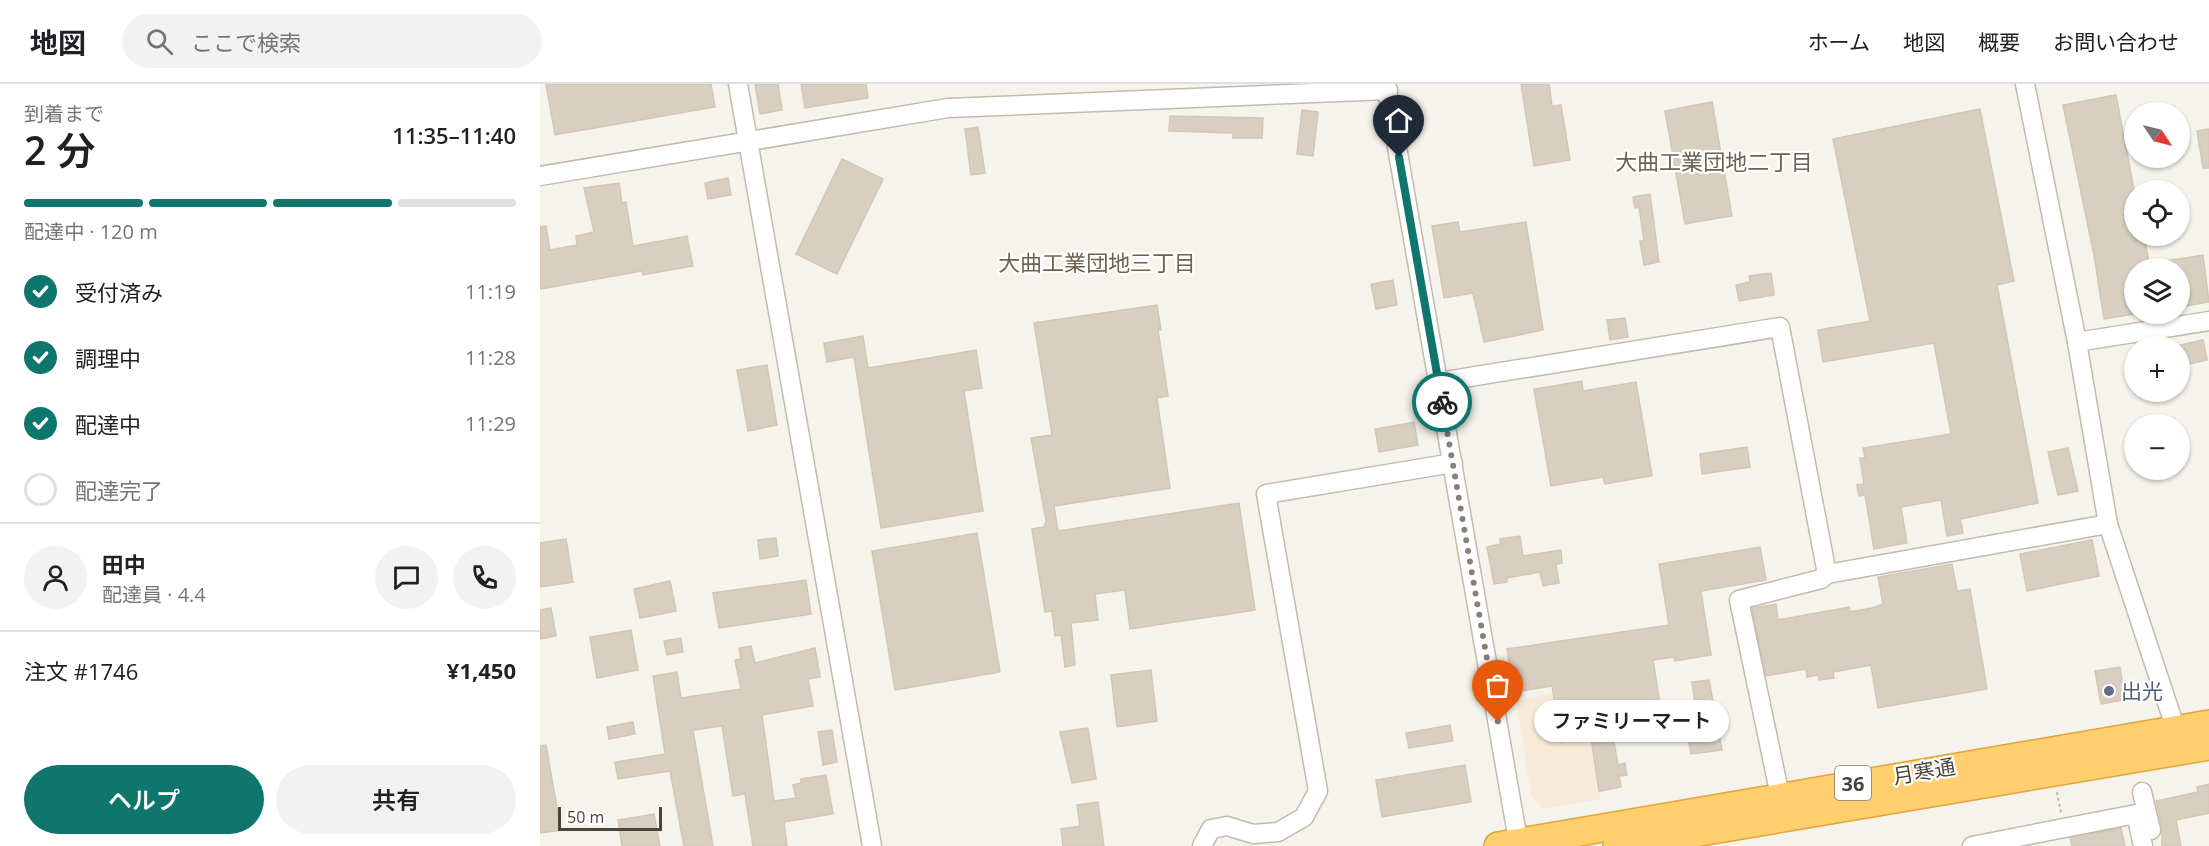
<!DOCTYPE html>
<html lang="ja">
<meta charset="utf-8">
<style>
:root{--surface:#fff;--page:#f2f2f2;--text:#202124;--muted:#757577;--line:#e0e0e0;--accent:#0f766e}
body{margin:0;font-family:"Open Sans","Noto Sans JP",sans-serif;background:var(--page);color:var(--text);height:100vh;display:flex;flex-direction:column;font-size:22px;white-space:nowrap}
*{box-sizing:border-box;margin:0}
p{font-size:20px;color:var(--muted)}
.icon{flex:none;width:33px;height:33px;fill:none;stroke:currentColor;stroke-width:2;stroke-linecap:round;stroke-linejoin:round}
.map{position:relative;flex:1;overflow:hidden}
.details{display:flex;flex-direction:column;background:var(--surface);width:540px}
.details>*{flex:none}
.needle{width:39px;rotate:125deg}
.buttons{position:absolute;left:1584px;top:18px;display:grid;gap:12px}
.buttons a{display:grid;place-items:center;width:66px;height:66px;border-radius:50%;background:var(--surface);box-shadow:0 2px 4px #0004;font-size:30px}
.scale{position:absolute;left:18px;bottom:15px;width:104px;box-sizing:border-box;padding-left:6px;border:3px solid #4b4439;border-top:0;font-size:16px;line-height:21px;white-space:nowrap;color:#4b4439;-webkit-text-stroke:4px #fff;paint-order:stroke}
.pin{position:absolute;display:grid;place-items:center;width:51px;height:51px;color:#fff;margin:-62px -26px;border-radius:50% 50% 50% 0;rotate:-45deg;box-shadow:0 0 6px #0007}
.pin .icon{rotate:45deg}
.courier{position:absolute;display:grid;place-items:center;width:60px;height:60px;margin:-30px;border:4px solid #0f766e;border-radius:50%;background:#fff;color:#222;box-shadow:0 2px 8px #0007}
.bubble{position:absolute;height:42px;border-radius:21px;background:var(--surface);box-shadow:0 2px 4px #0004;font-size:20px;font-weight:600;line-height:42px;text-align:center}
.headline em{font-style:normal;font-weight:600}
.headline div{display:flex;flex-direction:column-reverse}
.headline{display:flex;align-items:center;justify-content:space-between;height:102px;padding:0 24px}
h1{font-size:39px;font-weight:600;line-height:45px}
.bar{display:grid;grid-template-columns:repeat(4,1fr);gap:9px 6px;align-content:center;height:72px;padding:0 24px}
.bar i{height:8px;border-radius:4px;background:var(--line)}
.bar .current{background:var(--accent)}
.bar p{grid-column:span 4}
.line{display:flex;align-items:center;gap:15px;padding:0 24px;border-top:2px solid var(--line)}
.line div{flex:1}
.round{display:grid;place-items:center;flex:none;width:63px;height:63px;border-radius:32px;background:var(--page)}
ol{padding:0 24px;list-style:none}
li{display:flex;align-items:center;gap:18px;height:66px}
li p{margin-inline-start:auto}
li .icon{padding:6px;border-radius:50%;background:var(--accent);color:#fff;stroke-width:4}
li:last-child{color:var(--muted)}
li i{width:33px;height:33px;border:3px solid var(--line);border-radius:50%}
.button{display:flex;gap:12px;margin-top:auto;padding:12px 24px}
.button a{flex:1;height:69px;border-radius:36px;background:var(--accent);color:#fff;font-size:24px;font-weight:600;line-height:69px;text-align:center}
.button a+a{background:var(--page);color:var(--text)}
header{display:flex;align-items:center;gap:36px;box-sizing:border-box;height:84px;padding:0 30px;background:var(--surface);border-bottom:2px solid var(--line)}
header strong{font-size:28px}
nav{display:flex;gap:33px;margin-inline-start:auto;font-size:21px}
.search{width:420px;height:54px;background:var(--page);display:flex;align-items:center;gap:15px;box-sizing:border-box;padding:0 21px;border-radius:33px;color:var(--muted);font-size:22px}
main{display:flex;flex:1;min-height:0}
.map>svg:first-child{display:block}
.commercial{fill:#f7ead8}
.building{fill:#d8cfc1;stroke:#d3c7b4;stroke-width:1.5}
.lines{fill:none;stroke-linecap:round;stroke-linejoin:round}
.minor-casing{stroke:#c2bbae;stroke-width:21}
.highway-casing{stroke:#e0a43c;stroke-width:30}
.path{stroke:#c4b79f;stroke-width:2;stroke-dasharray:3 3;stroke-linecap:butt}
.minor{stroke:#fff;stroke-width:18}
.highway{stroke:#ffcf6e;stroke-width:27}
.done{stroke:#878178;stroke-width:6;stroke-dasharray:0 10.8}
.route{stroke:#0f766e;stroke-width:8}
.service-dot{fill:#5c6f8a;stroke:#fff;stroke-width:2}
.labels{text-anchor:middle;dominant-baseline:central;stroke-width:4.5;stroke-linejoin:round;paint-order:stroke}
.shield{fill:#fff;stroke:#817c74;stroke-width:1.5}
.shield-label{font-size:20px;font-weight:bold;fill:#4b4439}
.service-label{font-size:21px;fill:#4e5e75;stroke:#fff;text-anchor:start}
.street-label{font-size:21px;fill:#4b4439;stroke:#fff}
.neighbourhood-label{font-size:22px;fill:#6e6250;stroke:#fff}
</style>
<header>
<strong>地図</strong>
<div class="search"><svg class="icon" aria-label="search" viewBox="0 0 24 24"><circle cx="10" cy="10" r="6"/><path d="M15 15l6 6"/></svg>ここで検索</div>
<nav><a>ホーム</a><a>地図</a><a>概要</a><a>お問い合わせ</a></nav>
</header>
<main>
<section class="details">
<div class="headline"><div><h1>2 分</h1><p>到着まで</p></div><em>11:35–11:40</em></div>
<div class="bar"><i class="current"></i><i class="current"></i><i class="current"></i><i></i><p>配達中 · 120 m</p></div>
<ol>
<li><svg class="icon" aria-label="check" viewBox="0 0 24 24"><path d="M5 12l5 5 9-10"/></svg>受付済み<p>11:19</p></li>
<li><svg class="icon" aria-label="check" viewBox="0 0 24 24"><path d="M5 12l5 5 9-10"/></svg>調理中<p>11:28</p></li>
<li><svg class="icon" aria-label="check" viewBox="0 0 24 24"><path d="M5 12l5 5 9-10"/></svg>配達中<p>11:29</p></li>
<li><i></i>配達完了</li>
</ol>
<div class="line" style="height:108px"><a class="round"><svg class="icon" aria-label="person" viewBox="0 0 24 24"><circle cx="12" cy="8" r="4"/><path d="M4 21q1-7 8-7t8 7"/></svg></a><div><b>田中</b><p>配達員 · 4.4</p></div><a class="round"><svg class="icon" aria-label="chat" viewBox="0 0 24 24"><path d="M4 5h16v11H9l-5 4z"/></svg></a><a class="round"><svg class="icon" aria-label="phone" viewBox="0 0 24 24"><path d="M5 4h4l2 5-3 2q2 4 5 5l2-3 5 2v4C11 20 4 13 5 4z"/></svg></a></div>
<div class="line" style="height:78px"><div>注文 #1746</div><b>¥1,450</b></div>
<div class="button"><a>ヘルプ</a><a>共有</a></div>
</section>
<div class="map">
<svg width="1669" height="762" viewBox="0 0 1669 762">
<rect width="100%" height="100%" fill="#f6f3ec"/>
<!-- commercial -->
<polygon class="commercial" points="1041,604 1061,715 1002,725 991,711 976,616"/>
<!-- building -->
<g class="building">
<polygon points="6,0 171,0 175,23 15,51"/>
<polygon points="215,0 238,0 242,26 220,30"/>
<polygon points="261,0 326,0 328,14 265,24"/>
<polygon points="981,0 1009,0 1012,22 1021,21 1030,76 994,82"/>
<polygon points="1576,11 1594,106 1594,152 1604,152 1610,184 1594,184 1594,230 1564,235 1554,171 1523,21"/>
<polygon points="1172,18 1192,132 1145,140 1125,27"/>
<polygon points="1440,25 1474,197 1457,201 1498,419 1420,435 1423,449 1407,452 1401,416 1361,423 1367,459 1334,465 1325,411 1319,412 1317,401 1324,400 1320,374 1325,374 1323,364 1411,350 1394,259 1283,278 1278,246 1330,237 1293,55"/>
<polygon points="762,26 778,28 773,72 757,70"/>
<polygon points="630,32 723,34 722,54 693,54 693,49 629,47"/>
<polygon points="438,43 445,89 431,91 425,45"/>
<polygon points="1669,45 1669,84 1663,84 1657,47"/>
<polygon points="302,75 343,95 297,190 256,170"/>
<polygon points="188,94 191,111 168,115 165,99"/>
<polygon points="79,99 82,119 86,118 93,162 147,152 153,182 103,191 102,187 0,205 0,143 6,142 10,166 37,161 36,152 54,148 44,104"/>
<polygon points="1110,110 1119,178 1104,181 1100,157 1104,157 1099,123 1095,124 1093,113"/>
<polygon points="918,138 920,148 986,138 1003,246 944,258 933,209 904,214 892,142"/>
<polygon points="1663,171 1669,218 1640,223 1640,184 1619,184 1618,178"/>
<polygon points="1231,189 1234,211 1199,217 1196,201 1210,198 1209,192"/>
<polygon points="853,196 857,221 836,225 831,200"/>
<polygon points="617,221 621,246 618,246 628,312 617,314 630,404 514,422 518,447 699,419 715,526 590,545 585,506 555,510 558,536 531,539 535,581 525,583 521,551 515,552 512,527 505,528 492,445 504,443 506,437 491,354 512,351 494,239"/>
<polygon points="1085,234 1088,253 1070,256 1067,236"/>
<polygon points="323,252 328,284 436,266 442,304 424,307 443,427 341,444 314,273 287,278 284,259"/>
<polygon points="1663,256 1667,276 1640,282 1640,261"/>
<polygon points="227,281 237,341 208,347 197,286"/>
<polygon points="1042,297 1043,307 1096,298 1112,392 1065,400 1063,393 1011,402 994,305"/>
<polygon points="874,338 878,361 839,368 835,345"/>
<polygon points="1207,363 1210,383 1162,390 1160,370"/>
<polygon points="1528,364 1538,407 1518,411 1508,368"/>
<polygon points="437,449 460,588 355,606 332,467"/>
<polygon points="980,452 983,472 1021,466 1022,479 1016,480 1019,499 1003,502 1000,488 967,494 967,498 954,500 947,463 961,460 960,455"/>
<polygon points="236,454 238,472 220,475 218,456"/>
<polygon points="26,455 33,498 0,503 0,459"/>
<polygon points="1552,456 1559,492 1487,507 1480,470"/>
<polygon points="1220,463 1226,496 1161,507 1171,571 1135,577 1134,573 1113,576 1120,620 1114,621 1115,627 1077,634 1080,650 1073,651 1078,681 1085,679 1087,691 1079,692 1081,703 1059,707 1051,653 1021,658 1012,602 974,608 967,565 1129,541 1119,480"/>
<polygon points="1412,480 1417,507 1430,505 1447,605 1338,624 1331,581 1293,588 1294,594 1279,596 1278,591 1267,593 1266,585 1226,592 1212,524 1236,520 1238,536 1309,523 1310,528 1332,524 1343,520 1338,493"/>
<polygon points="266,496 271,530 179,544 173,509"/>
<polygon points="130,497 136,527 100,534 94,505"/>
<polygon points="11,524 16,552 0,555 0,526"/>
<polygon points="91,546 98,586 57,594 50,553"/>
<polygon points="141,554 143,568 127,571 124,557"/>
<polygon points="211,562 215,579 275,564 280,593 268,595 273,622 222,631 234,717 256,714 253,701 261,699 261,695 286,691 293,730 244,738 247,762 213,762 205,710 193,712 182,642 153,646 173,762 144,762 130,687 78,695 75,678 125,670 113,592 137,588 141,614 201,605 195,576 201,575 199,564"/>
<polygon points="1580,583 1585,616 1561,620 1555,587"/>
<polygon points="611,586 617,637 577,643 571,591"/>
<polygon points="1169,596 1182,666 1151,670 1146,641 1158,640 1152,598"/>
<polygon points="93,638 95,650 69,655 67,643"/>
<polygon points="910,641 913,657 869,664 866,649"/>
<polygon points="548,644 556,695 532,699 520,648"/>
<polygon points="292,646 297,678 283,681 278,648"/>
<polygon points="6,661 21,746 0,749 0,662"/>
<polygon points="925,681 931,718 842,733 836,696"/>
<polygon points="1669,700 1669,729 1636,736 1641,762 1622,762 1622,743 1616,717 1658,708 1657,703"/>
<polygon points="558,718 564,762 523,762 521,745 540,742 537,721"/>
<polygon points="114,730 120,762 82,762 78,736"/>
<polygon points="1581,744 1585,762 1532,762 1530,754"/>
</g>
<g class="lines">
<!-- minor casing -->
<g class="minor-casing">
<g id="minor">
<polyline points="198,0 332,762"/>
<polyline points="846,0 979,762"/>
<polyline points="1485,0 1537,258 1568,440 1639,655"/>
<polyline points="0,92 408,24 848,6"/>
<polyline points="1537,258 1669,237"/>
<polyline points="899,298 1240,243 1287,490 1568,440"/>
<polyline points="1602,708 1611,746"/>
<polyline points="1240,712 1199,516 1281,495 1287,490"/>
<polyline points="662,762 671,745 687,742 713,750 738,748 764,733 778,707 726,410 913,379"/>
<polyline points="1432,762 1596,730 1603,762"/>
</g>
</g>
<!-- highway casing -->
<g class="highway-casing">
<g id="highway">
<polyline points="958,762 1669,640"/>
<polyline points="1077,762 1669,662"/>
</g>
</g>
<!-- path -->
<polyline class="path" points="1517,708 1521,729"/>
<!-- minor -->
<use href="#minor" class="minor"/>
<!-- highway -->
<use href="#highway" class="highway"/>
</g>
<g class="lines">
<!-- done -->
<polyline class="done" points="902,318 958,638"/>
<!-- route -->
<polyline class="route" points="859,73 902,318"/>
</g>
<!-- markers -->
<circle class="service-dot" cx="1569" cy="607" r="6"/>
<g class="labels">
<!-- shield labels -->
<rect class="shield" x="1295" y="682" width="36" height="34" rx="4.5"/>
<g class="shield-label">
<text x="1313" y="699">36</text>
</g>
<!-- service labels -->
<g class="service-label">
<text x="1581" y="607">出光</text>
</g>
<!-- street labels -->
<g class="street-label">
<text transform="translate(1384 687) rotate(-10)">月寒通</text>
</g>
<!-- neighbourhood labels -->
<g class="neighbourhood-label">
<text x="1174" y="77">大曲工業団地二丁目</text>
<text x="557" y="178">大曲工業団地三丁目</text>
</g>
</g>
</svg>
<div class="buttons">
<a><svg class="needle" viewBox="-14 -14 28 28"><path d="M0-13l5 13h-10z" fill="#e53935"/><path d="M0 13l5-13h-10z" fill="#757577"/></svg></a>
<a><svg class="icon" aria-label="locate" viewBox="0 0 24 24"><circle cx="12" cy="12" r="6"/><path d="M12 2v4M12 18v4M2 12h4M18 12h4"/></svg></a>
<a><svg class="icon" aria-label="layers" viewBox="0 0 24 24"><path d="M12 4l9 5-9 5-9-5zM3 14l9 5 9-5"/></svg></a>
<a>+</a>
<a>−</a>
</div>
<div class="scale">50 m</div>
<div class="pin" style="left:958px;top:638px;background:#ea580c"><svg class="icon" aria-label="bag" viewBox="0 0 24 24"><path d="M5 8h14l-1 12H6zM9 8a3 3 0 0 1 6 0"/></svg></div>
<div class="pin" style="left:859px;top:73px;background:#1f2937"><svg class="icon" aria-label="home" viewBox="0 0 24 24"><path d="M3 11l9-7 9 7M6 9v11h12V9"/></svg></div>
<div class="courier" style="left:902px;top:318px"><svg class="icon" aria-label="bike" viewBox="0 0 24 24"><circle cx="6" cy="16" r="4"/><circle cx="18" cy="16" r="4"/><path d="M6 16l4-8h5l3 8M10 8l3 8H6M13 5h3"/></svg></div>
<div class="bubble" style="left:994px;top:616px;width:195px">ファミリーマート</div>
</div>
</main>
